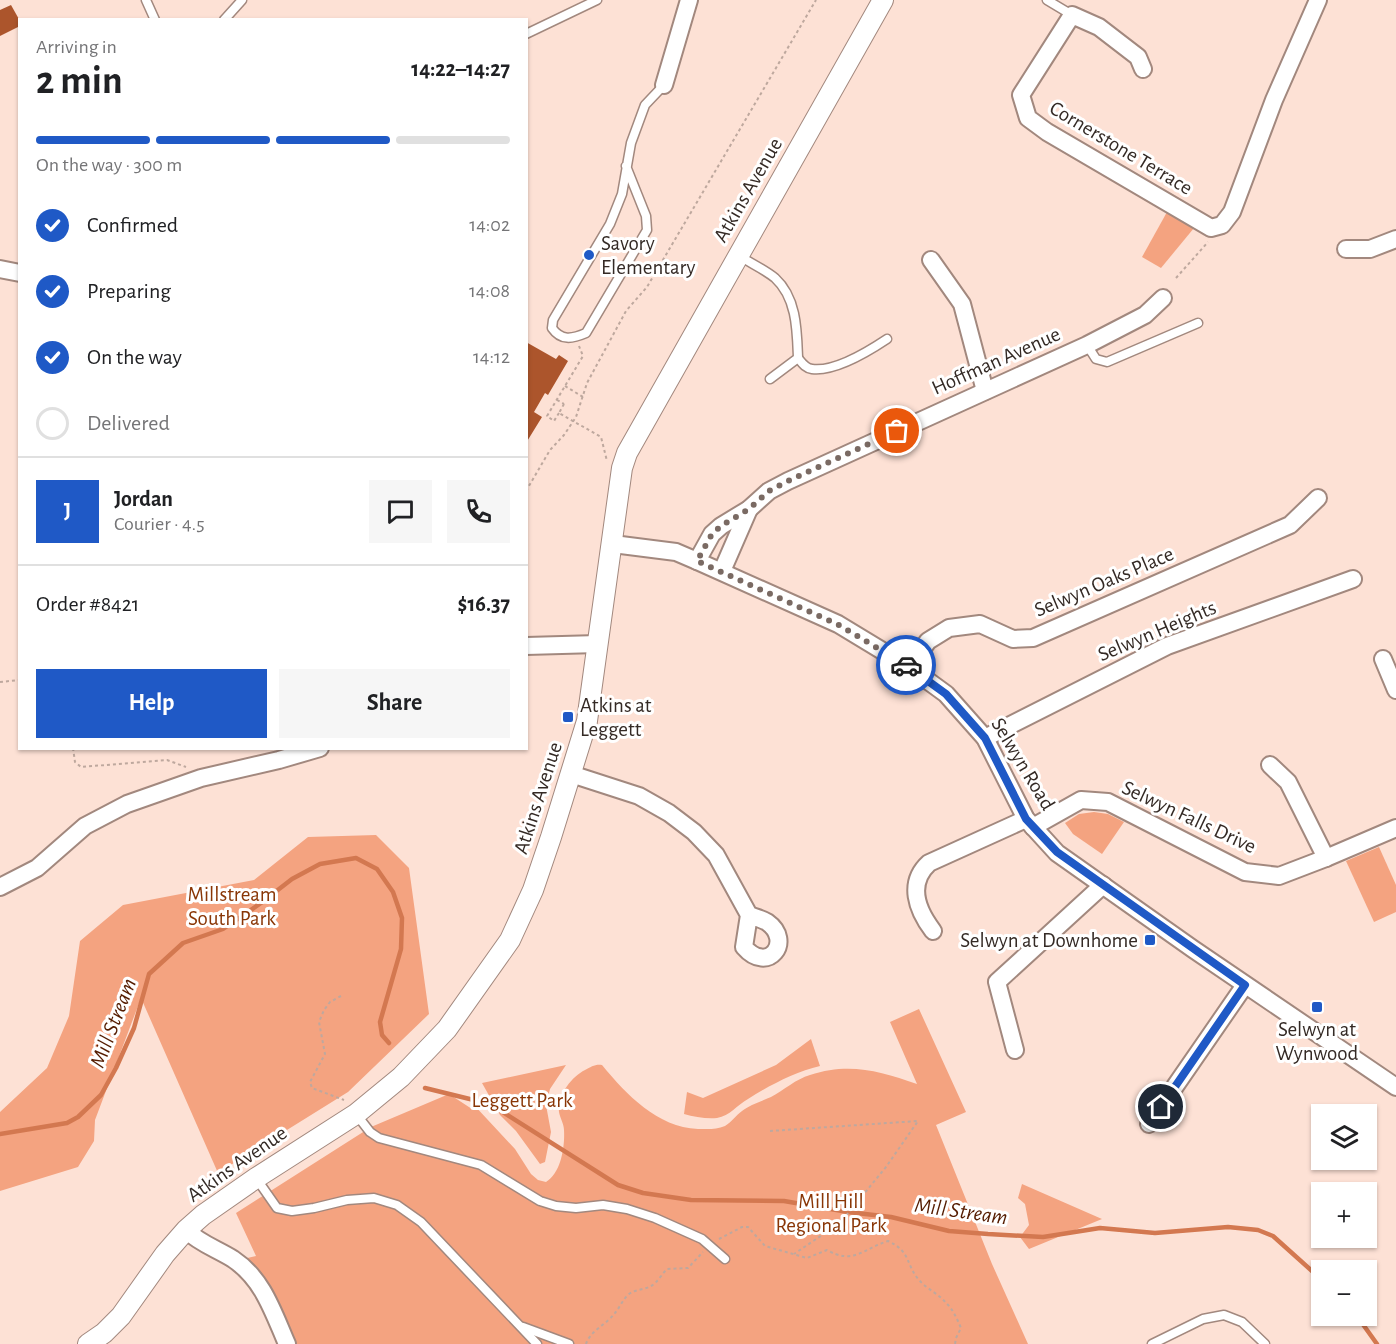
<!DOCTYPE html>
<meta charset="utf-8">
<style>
:root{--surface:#fff;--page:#f6f6f6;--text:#202124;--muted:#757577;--line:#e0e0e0;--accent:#1f59c6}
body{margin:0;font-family:"Alegreya Sans",sans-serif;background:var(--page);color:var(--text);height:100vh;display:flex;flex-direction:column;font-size:22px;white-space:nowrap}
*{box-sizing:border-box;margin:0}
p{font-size:20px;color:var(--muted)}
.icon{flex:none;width:33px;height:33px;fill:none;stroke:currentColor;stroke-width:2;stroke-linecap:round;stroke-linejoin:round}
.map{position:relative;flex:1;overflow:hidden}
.details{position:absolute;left:18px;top:18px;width:510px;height:732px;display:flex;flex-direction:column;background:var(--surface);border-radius:0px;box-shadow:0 2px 4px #0004}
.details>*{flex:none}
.buttons{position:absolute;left:1311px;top:1104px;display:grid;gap:12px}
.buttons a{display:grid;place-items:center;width:66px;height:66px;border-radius:0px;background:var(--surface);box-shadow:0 2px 4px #0004;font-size:30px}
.pin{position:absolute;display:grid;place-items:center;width:51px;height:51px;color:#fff;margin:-26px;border:3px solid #fff;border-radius:50%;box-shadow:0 2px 6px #0007}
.courier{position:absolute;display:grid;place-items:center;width:60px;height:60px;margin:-30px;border:4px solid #1f59c6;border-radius:50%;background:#fff;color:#222;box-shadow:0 2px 8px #0007}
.head em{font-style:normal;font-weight:700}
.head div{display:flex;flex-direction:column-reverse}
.head{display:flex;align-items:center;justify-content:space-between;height:102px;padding:0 18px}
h1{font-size:39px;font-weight:700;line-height:45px}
.bar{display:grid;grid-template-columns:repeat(4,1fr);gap:9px 6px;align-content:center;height:72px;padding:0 18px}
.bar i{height:8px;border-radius:4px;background:var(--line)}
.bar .on{background:var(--accent)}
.bar p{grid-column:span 4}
.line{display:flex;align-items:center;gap:15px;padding:0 18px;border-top:2px solid var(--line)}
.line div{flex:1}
.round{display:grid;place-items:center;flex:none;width:63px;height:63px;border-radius:0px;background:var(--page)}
ol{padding:0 18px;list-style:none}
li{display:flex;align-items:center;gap:18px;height:66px}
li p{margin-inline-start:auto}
li .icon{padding:6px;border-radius:50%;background:var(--accent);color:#fff;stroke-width:4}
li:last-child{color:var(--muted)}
li i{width:33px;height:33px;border:3px solid var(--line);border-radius:50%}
.button{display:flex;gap:12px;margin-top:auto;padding:12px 18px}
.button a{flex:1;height:69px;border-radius:0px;background:var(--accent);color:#fff;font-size:24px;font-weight:700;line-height:69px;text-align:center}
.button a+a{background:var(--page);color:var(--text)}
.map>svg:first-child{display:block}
.green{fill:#f4a380}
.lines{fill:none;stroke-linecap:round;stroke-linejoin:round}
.stream{stroke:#d37850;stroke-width:4.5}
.building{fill:#ac552c}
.service-casing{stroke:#a2887e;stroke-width:11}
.minor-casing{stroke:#a2887e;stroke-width:20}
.tertiary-casing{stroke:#a2887e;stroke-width:22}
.path{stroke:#bea89e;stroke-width:2;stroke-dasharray:3 3;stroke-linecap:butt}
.service{stroke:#fff;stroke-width:8}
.minor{stroke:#fff;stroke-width:16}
.tertiary{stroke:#fff;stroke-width:20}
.path-bridge{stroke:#bea89e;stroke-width:2;stroke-dasharray:3 3;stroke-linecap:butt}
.done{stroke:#7a6a63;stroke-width:6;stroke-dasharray:0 10.8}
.route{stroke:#1f59c6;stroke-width:8}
.poi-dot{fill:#1f59c6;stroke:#fff;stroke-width:2}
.labels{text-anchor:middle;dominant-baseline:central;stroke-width:6;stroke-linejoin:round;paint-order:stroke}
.street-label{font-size:21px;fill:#342a25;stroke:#fff}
.poi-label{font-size:21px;fill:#342a25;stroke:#fff;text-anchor:start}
.park-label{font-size:21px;fill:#893606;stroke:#fff}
.water-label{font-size:22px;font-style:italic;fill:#551c00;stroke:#fff}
</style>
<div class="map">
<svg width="1396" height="1344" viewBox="0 0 1396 1344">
<rect width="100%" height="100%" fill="#fde1d5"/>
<!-- green -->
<g class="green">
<polygon points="1167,212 1194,228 1161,268 1142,257"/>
<polygon points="1094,812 1108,814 1124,822 1102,854 1073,834 1065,823 1079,814"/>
<polygon points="376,835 409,868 429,1014 348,1092 218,1173 141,998 95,1120 94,1141 78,1167 0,1191 0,1112 47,1068 69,1016 80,941 123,905 254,880 308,837"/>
<polygon points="1379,847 1396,885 1396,912 1374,922 1346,861"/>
<path d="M919,1009L966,1112L936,1125L992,1264L1028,1344H294L243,1259L256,1256L236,1213L371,1127L449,1094L472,1109L474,1105L515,1149L531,1174L538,1180L546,1182C561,1173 565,1147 564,1130C564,1124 560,1118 559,1112C557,1096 571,1077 585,1070C591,1067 595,1064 602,1065C627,1095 657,1127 698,1129C707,1129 716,1130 725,1126C732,1122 736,1115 742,1111C749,1105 762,1101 771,1097C784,1090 796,1079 810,1075C849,1062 880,1071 917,1084L890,1022Z"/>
<path d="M811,1039L820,1066C795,1072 770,1085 748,1099C737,1105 730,1116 717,1118C707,1119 694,1117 684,1114L687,1092L703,1098L776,1065Z"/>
<polygon points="566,1065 550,1089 546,1105 551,1132 545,1162 540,1164 516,1131 500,1115 482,1083"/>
<polygon points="1022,1184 1102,1219 1029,1249 1020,1237 1029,1225 1025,1204 1018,1198"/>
</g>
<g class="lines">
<!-- stream -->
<g class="stream">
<polyline points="425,1088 490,1104 618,1185 643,1193 691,1200 784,1201 848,1212 891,1217 949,1231 988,1234 1043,1237 1100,1228 1155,1233 1228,1227 1258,1230 1273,1236 1322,1280"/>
<polyline points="0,1134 67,1123 78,1117 101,1095 116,1068 134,1028 149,974 183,943 223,929 261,903 292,879 320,864 356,858 377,869 393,892 402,918 401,949 380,1022 382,1035 389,1043"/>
<polyline points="1357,1316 1377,1344"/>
</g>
</g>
<!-- building -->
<g class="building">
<polygon points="11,5 20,21 20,26 0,36 0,10"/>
<polygon points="526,342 556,359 559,355 568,361 548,395 545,393 534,412 542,417 526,443"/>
</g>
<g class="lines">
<!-- service casing -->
<g class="service-casing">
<g id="service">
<polyline points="146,0 155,20"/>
<polyline points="1047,0 1072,15"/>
<polyline points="224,20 242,0"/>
<polyline points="526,34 597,0"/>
<path d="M626,166L646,216L647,230L586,333C572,339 561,341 552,328L553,320L610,224L622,194L631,143L645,105L664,85"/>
<path d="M738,255C750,263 764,269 775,278C797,298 797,331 798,358L770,379"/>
<polyline points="1087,345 1096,359 1107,362 1198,323"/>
<path d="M798,358C802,363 805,368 812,369C835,372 869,351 887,339"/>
<polyline points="356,1114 370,1132 379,1138 481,1165 540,1201 556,1206 576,1208 603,1205 627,1209 655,1218 702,1239 725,1259"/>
<polyline points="256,1178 277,1208 292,1211 314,1208 347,1200 374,1198 397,1205 421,1222 537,1344"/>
<polyline points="523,1327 569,1344"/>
<polyline points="1152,1344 1203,1319 1224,1315 1242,1322 1265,1344"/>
</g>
</g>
<!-- minor casing -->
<g class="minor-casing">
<g id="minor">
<polyline points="1143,69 1138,57 1099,27 1072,15 1021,95 1028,118 1047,132 1211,228 1222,225 1232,212 1274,100 1318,0"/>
<polyline points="664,85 689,0"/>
<polyline points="1346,249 1370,249 1396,239"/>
<polyline points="931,260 962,304 985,391"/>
<polyline points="0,269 20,273"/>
<polyline points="613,544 676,552 697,561 838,624 909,667 946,694 985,738 1026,819 1057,853 1193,949 1396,1087"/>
<polyline points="697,561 712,534 721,526 749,509 769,491 788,481 1087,345 1145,315 1163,298"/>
<polyline points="722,571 749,509"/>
<polyline points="526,646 598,644"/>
<polyline points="1383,659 1396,690"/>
<polyline points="909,667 928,641 949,628 980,624 1013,639 1033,638 1290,525 1318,498"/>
<polyline points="985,738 1167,646 1353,579"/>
<polyline points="1270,765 1288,782 1326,858"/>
<path d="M571,774L639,796L669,813L694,832L716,855L749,915L744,947C768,975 794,941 767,922C762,919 754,917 749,915"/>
<polyline points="1033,827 1081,800 1108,802 1245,872 1279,876 1326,858 1396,828"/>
<polyline points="0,887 37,868 85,826 127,804 201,778 279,760 320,748"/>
<path d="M933,931C917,910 907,883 929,863L1026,819"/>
<polyline points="1015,1050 997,982 1103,885"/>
<polyline points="1149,1124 1245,985"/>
<path d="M186,1230C199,1243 217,1249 233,1259C263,1279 273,1312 287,1344"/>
</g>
</g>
<!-- tertiary casing -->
<g class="tertiary-casing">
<polyline id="tertiary" points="88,1344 104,1333 121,1316 165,1254 186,1230 203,1215 256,1178 356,1114 401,1077 447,1029 510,940 533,890 551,837 587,721 622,468 627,453 883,0"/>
</g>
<!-- path -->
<g class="path">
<polyline points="1176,278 1208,242"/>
<polyline points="565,386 583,397"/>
<polyline points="557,400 564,404"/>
<polyline points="559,413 554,421 547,416 583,356 579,346"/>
<polyline points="526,491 550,450 564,435 576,417 587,383 626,311 647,287 816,0"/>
<polyline points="0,682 20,680"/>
<polyline points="73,748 75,762 81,767 167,760 186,767"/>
<polyline points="341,996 330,1002 324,1010 319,1022 325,1054 310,1082 312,1088 344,1100"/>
<polyline points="770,1131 918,1121 886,1167 840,1223 794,1254"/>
<path d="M719,1239L742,1227H748L765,1246L807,1258L827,1250C853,1265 863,1249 888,1241C912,1252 905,1265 920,1281C927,1289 939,1294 946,1303C953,1309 957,1319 961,1328L956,1338L955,1344"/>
<path d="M586,1344C590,1331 607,1324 615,1313C620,1307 623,1299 629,1294C636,1289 644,1290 651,1286C657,1283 662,1274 667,1269L688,1268L703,1252"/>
</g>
<!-- service -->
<use href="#service" class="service"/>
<!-- minor -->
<use href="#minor" class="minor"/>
<!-- tertiary -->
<use href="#tertiary" class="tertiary"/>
<!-- path-bridge -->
<polyline class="path-bridge" points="564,404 559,413 601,437 607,461"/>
</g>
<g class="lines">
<!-- done -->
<polyline class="done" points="897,431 788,481 769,491 749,509 721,526 712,534 697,561 837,624 906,665"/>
<!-- route -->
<polyline class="route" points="906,665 946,694 985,738 1026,819 1057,852 1245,985 1161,1107"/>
</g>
<!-- markers -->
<g class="poi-dot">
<circle cx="589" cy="255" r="6"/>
<rect x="562" y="711" width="12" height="12" rx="3"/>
<rect x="1144" y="934" width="12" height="12" rx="3"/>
<rect x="1311" y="1001" width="12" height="12" rx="3"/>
</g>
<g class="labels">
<!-- street labels -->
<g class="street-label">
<text transform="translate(1121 148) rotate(31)">Cornerstone Terrace</text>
<text transform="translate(748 190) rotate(-60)">Atkins Avenue</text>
<text transform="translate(996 361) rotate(-24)">Hoffman Avenue</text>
<text transform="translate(1104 582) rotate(-23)">Selwyn Oaks Place</text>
<text transform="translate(1157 631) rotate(-23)">Selwyn Heights</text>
<text transform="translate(1023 764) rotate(59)">Selwyn Road</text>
<text transform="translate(538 798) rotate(-72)">Atkins Avenue</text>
<text transform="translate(1189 817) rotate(25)">Selwyn Falls Drive</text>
<text transform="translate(237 1164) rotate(-35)">Atkins Avenue</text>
</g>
<!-- poi labels -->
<g class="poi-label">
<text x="601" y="243">Savory<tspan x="601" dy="24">Elementary</tspan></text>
<text x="580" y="705">Atkins at<tspan x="580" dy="24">Leggett</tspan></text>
<text x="1138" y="940" text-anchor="end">Selwyn at Downhome</text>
<text x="1317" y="1029" text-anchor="middle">Selwyn at<tspan x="1317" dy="24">Wynwood</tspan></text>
</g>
<!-- park labels -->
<g class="park-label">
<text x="232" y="894">Millstream<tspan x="232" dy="24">South Park</tspan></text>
<text x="522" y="1100">Leggett Park</text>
<text x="831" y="1201">Mill Hill<tspan x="831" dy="24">Regional Park</tspan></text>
</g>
<!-- water labels -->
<g class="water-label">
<text transform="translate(113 1023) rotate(-69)">Mill Stream</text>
<text transform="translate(961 1211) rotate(8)">Mill Stream</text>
</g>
</g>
</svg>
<div class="buttons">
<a><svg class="icon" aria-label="layers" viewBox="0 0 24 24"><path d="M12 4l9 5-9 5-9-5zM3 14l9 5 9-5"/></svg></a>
<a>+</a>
<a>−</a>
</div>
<div class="pin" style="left:897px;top:431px;background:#ea580c"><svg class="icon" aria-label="bag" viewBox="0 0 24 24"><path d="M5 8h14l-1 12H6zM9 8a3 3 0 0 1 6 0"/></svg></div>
<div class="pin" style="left:1161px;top:1107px;background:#1f2937"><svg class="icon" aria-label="home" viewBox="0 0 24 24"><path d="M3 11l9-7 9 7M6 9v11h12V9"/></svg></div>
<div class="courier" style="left:906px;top:665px"><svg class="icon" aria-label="car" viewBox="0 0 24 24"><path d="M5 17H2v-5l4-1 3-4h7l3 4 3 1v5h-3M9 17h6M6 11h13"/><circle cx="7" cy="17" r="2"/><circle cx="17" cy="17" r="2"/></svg></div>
<section class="details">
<div class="head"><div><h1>2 min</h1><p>Arriving in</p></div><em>14:22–14:27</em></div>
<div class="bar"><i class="on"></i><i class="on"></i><i class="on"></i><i></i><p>On the way · 300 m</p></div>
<ol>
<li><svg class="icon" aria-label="check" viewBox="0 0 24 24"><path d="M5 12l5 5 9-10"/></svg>Confirmed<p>14:02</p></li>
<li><svg class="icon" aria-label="check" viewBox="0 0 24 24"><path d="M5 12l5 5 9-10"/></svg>Preparing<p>14:08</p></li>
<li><svg class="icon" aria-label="check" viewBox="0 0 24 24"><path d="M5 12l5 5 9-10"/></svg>On the way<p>14:12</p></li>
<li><i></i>Delivered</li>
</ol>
<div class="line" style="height:108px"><b class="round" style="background:var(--accent);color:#fff">J</b><div><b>Jordan</b><p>Courier · 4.5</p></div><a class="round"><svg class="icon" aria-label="chat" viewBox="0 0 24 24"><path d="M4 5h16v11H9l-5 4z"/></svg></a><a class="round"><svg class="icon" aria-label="phone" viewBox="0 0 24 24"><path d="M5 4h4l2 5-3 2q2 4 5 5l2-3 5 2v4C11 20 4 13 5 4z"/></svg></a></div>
<div class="line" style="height:78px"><div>Order #8421</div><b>$16.37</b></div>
<div class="button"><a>Help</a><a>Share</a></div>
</section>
</div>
